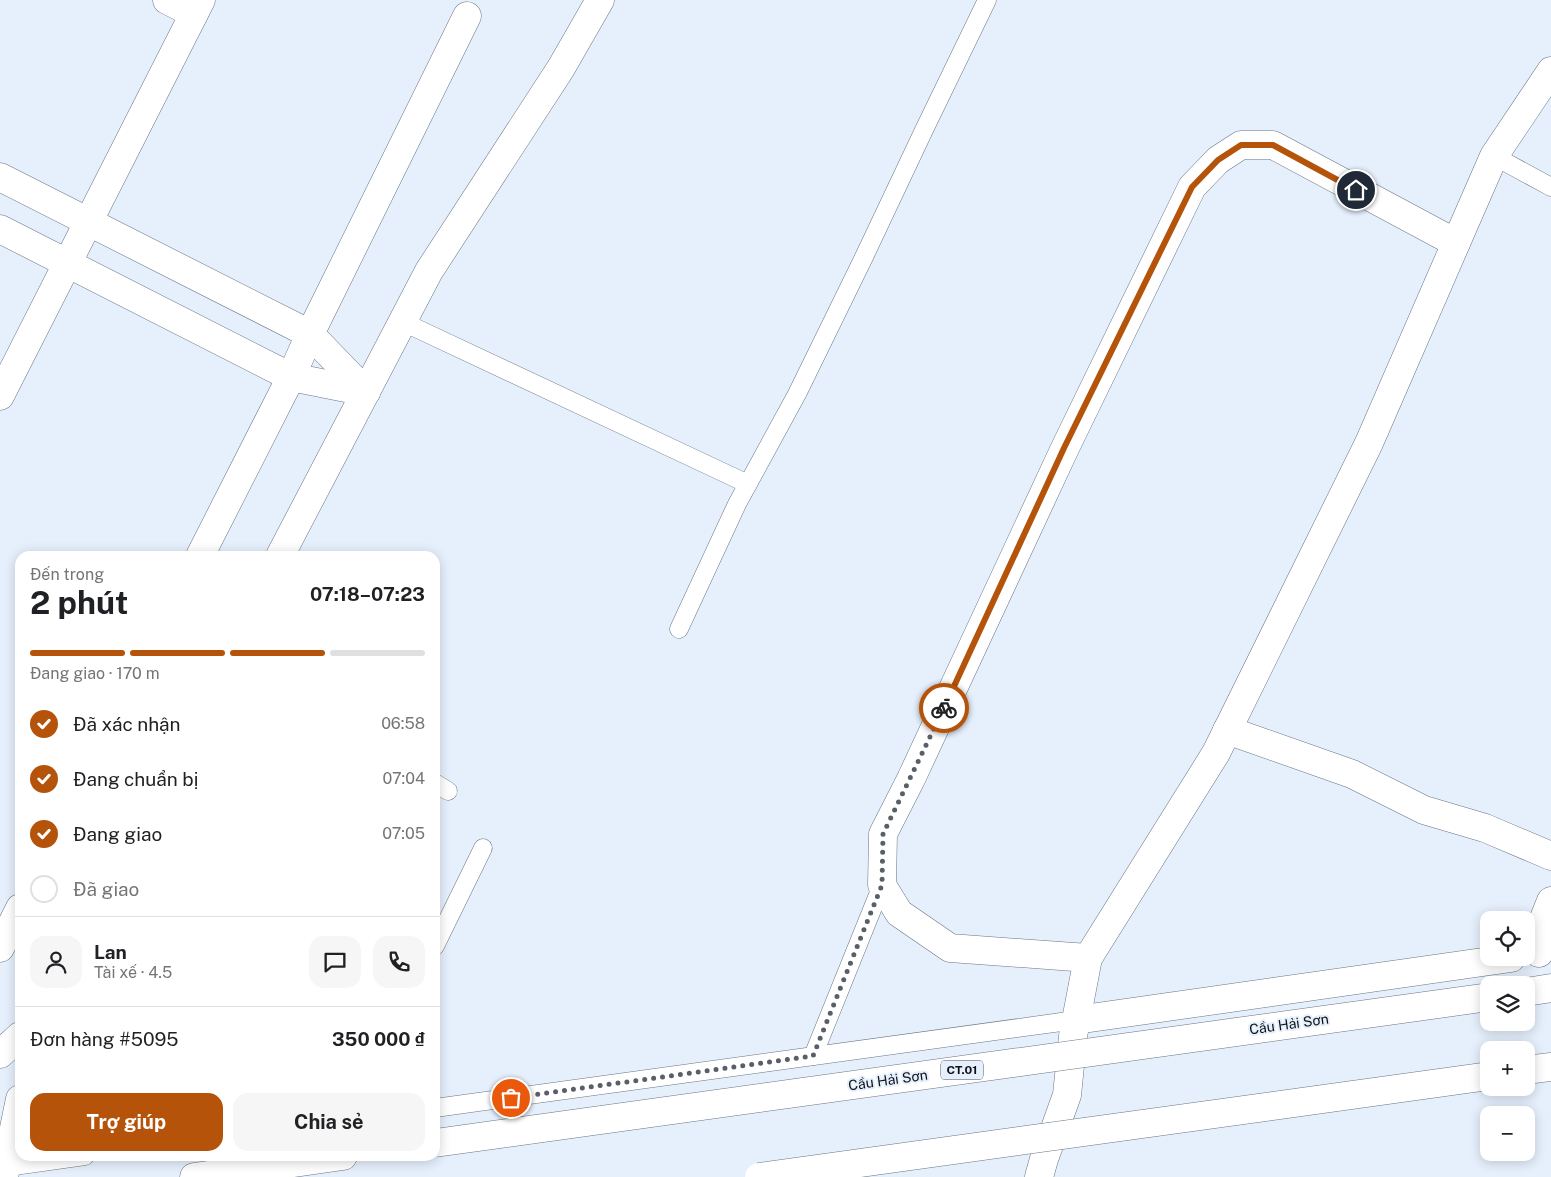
<!DOCTYPE html>
<html lang="vi">
<meta charset="utf-8">
<style>
:root{--surface:#fff;--page:#f6f6f6;--text:#202124;--muted:#757577;--line:#e0e0e0;--accent:#b45309}
body{margin:0;font-family:"Public Sans",sans-serif;background:var(--page);color:var(--text);height:100vh;display:flex;flex-direction:column;font-size:19px;white-space:nowrap}
*{box-sizing:border-box;margin:0}
p{font-size:16px;color:var(--muted)}
.icon{flex:none;width:28px;height:28px;fill:none;stroke:currentColor;stroke-width:2;stroke-linecap:round;stroke-linejoin:round}
.map{position:relative;flex:1;overflow:hidden}
.side{position:absolute;left:15px;top:551px;width:425px;height:610px;display:flex;flex-direction:column;background:var(--surface);border-radius:15px;box-shadow:0 2px 12px #0003}
.side>*{flex:none}
.tools{position:absolute;left:1480px;top:911px;display:grid;gap:10px}
.tools a{display:grid;place-items:center;width:55px;height:55px;border-radius:10px;background:var(--surface);box-shadow:0 2px 12px #0003;font-size:25px}
.pin{position:absolute;display:grid;place-items:center;width:42px;height:42px;color:#fff;margin:-21px;border:2px solid #fff;border-radius:50%;box-shadow:0 1px 5px #0007}
.courier{position:absolute;display:grid;place-items:center;width:50px;height:50px;margin:-25px;border:4px solid #b45309;border-radius:50%;background:#fff;color:#222;box-shadow:0 1px 6px #0007}
.overview em{font-style:normal;font-weight:700}
.overview div{display:flex;flex-direction:column-reverse}
.overview{display:flex;align-items:center;justify-content:space-between;height:85px;padding:0 15px}
h1{font-size:32px;font-weight:700;line-height:38px}
.bar{display:grid;grid-template-columns:repeat(4,1fr);gap:8px 5px;align-content:center;height:60px;padding:0 15px}
.bar i{height:6px;border-radius:4px;background:var(--line)}
.bar .current{background:var(--accent)}
.bar p{grid-column:span 4}
.line{display:flex;align-items:center;gap:12px;padding:0 15px;border-top:1px solid var(--line)}
.line div{flex:1}
.round{display:grid;place-items:center;flex:none;width:52px;height:52px;border-radius:15px;background:var(--page)}
ol{padding:0 15px;list-style:none}
li{display:flex;align-items:center;gap:15px;height:55px}
li p{margin-inline-start:auto}
li .icon{padding:5px;border-radius:50%;background:var(--accent);color:#fff;stroke-width:4}
li:last-child{color:var(--muted)}
li i{width:28px;height:28px;border:2px solid var(--line);border-radius:50%}
.primary-button{display:flex;gap:10px;margin-top:auto;padding:10px 15px}
.primary-button a{flex:1;height:58px;border-radius:15px;background:var(--accent);color:#fff;font-size:20px;font-weight:700;line-height:58px;text-align:center}
.primary-button a+a{background:var(--page);color:var(--text)}
.map>svg:first-child{display:block}
.lines{fill:none;stroke-linecap:round;stroke-linejoin:round}
.service-casing{stroke:#697583;stroke-width:19}
.minor-casing{stroke:#697583;stroke-width:29}
.tertiary-casing{stroke:#697583;stroke-width:29}
.motorway-casing{stroke:#697583;stroke-width:29}
.service{stroke:#fff;stroke-width:18}
.minor{stroke:#fff;stroke-width:28}
.tertiary{stroke:#fff;stroke-width:28}
.motorway{stroke:#fff;stroke-width:28}
.motorway-bridge-casing{stroke:#697583;stroke-width:29;stroke-linecap:butt}
.motorway-bridge{stroke:#fff;stroke-width:28}
.done{stroke:#595f67;stroke-width:5;stroke-dasharray:0 9}
.route{stroke:#b45309;stroke-width:6}
.labels{text-anchor:middle;dominant-baseline:central;stroke-width:4;stroke-linejoin:round;paint-order:stroke}
.shield{fill:#e6f0fd;stroke:#4e545b;stroke-width:1}
.shield-label{font-size:12px;font-weight:bold;fill:#0d1116}
.street-label{font-size:14px;fill:#0d1116;stroke:#e6f0fd}
</style>
<div class="map">
<svg width="1551" height="1177" viewBox="0 0 1551 1177">
<rect width="100%" height="100%" fill="#e6f0fd"/>
<g class="lines">
<!-- service casing -->
<g class="service-casing">
<g id="service">
<polyline points="1494,156 1551,187"/>
<polyline points="403,322 748,484"/>
<polyline points="679,629 737,504 797,394 864,257 924,130 987,0"/>
<polyline points="435,783 448,791"/>
<polyline points="435,946 483,848"/>
<polyline points="813,1056 882,885"/>
<polyline points="435,1108 1076,1020"/>
<polyline points="0,1168 85,1156"/>
</g>
</g>
<!-- minor casing -->
<g class="minor-casing">
<g id="minor">
<polyline points="167,0 194,14"/>
<polyline points="0,177 310,334 366,392"/>
<polyline points="0,229 291,377 366,392"/>
<polyline points="1456,243 1494,156 1551,71"/>
<polyline points="0,396 201,0"/>
<polyline points="200,556 291,377 310,334 467,16"/>
<polyline points="1227,730 1352,774 1424,810 1485,828 1551,856"/>
<polyline points="0,948 20,908"/>
<polyline points="1539,953 1541,926 1551,901"/>
<polyline points="1076,1020 1511,958"/>
<polyline points="1039,1177 1044,1159 1067,1095 1073,1036 1088,958 1216,753 1369,443 1456,243 1273,145 1241,145 1218,160 1192,187 1065,448 911,779 883,834 882,885 899,913 950,948 1088,958"/>
</g>
</g>
<!-- tertiary casing -->
<g class="tertiary-casing">
<g id="tertiary">
<polyline points="280,556 429,271 561,68 600,0"/>
<polyline points="0,1054 20,1036"/>
<polyline points="4,1177 20,1099"/>
</g>
</g>
<!-- motorway casing -->
<g class="motorway-casing">
<g id="motorway">
<polyline points="1526,992 1551,988"/>
<polyline points="1526,1070 1551,1067"/>
<polyline points="194,1177 343,1156"/>
</g>
</g>
<!-- service -->
<use href="#service" class="service"/>
<!-- minor -->
<use href="#minor" class="minor"/>
<!-- tertiary -->
<use href="#tertiary" class="tertiary"/>
<!-- motorway -->
<use href="#motorway" class="motorway"/>
<!-- motorway-bridge casing -->
<g class="motorway-bridge-casing">
<g id="motorway-bridge">
<polyline points="435,1143 1489,997"/>
<polyline points="759,1177 1489,1076"/>
</g>
</g>
<!-- motorway-bridge -->
<use href="#motorway-bridge" class="motorway-bridge"/>
</g>
<g class="lines">
<!-- done -->
<polyline class="done" points="511,1098 813,1056 882,885 883,834 944,708"/>
<!-- route -->
<polyline class="route" points="944,708 1064,448 1192,187 1218,160 1241,145 1273,145 1356,190"/>
</g>
<g class="labels">
<!-- shield labels -->
<rect class="shield" x="941" y="1060.5" width="42" height="19" rx="4"/>
<g class="shield-label">
<text x="962" y="1070">CT.01</text>
</g>
<!-- street labels -->
<g class="street-label">
<text transform="translate(1289 1024) rotate(-8)">Cầu Hải Sơn</text>
<text transform="translate(888 1080) rotate(-8)">Cầu Hải Sơn</text>
</g>
</g>
</svg>
<div class="tools">
<a><svg class="icon" aria-label="locate" viewBox="0 0 24 24"><circle cx="12" cy="12" r="6"/><path d="M12 2v4M12 18v4M2 12h4M18 12h4"/></svg></a>
<a><svg class="icon" aria-label="layers" viewBox="0 0 24 24"><path d="M12 4l9 5-9 5-9-5zM3 14l9 5 9-5"/></svg></a>
<a>+</a>
<a>−</a>
</div>
<div class="pin" style="left:511px;top:1098px;background:#ea580c"><svg class="icon" aria-label="bag" viewBox="0 0 24 24"><path d="M5 8h14l-1 12H6zM9 8a3 3 0 0 1 6 0"/></svg></div>
<div class="pin" style="left:1356px;top:190px;background:#1f2937"><svg class="icon" aria-label="home" viewBox="0 0 24 24"><path d="M3 11l9-7 9 7M6 9v11h12V9"/></svg></div>
<div class="courier" style="left:944px;top:708px"><svg class="icon" aria-label="bike" viewBox="0 0 24 24"><circle cx="6" cy="16" r="4"/><circle cx="18" cy="16" r="4"/><path d="M6 16l4-8h5l3 8M10 8l3 8H6M13 5h3"/></svg></div>
<section class="side">
<div class="overview"><div><h1>2 phút</h1><p>Đến trong</p></div><em>07:18–07:23</em></div>
<div class="bar"><i class="current"></i><i class="current"></i><i class="current"></i><i></i><p>Đang giao · 170 m</p></div>
<ol>
<li><svg class="icon" aria-label="check" viewBox="0 0 24 24"><path d="M5 12l5 5 9-10"/></svg>Đã xác nhận<p>06:58</p></li>
<li><svg class="icon" aria-label="check" viewBox="0 0 24 24"><path d="M5 12l5 5 9-10"/></svg>Đang chuẩn bị<p>07:04</p></li>
<li><svg class="icon" aria-label="check" viewBox="0 0 24 24"><path d="M5 12l5 5 9-10"/></svg>Đang giao<p>07:05</p></li>
<li><i></i>Đã giao</li>
</ol>
<div class="line" style="height:90px"><a class="round"><svg class="icon" aria-label="person" viewBox="0 0 24 24"><circle cx="12" cy="8" r="4"/><path d="M4 21q1-7 8-7t8 7"/></svg></a><div><b>Lan</b><p>Tài xế · 4.5</p></div><a class="round"><svg class="icon" aria-label="chat" viewBox="0 0 24 24"><path d="M4 5h16v11H9l-5 4z"/></svg></a><a class="round"><svg class="icon" aria-label="phone" viewBox="0 0 24 24"><path d="M5 4h4l2 5-3 2q2 4 5 5l2-3 5 2v4C11 20 4 13 5 4z"/></svg></a></div>
<div class="line" style="height:65px"><div>Đơn hàng #5095</div><b>350 000 ₫</b></div>
<div class="primary-button"><a>Trợ giúp</a><a>Chia sẻ</a></div>
</section>
</div>
